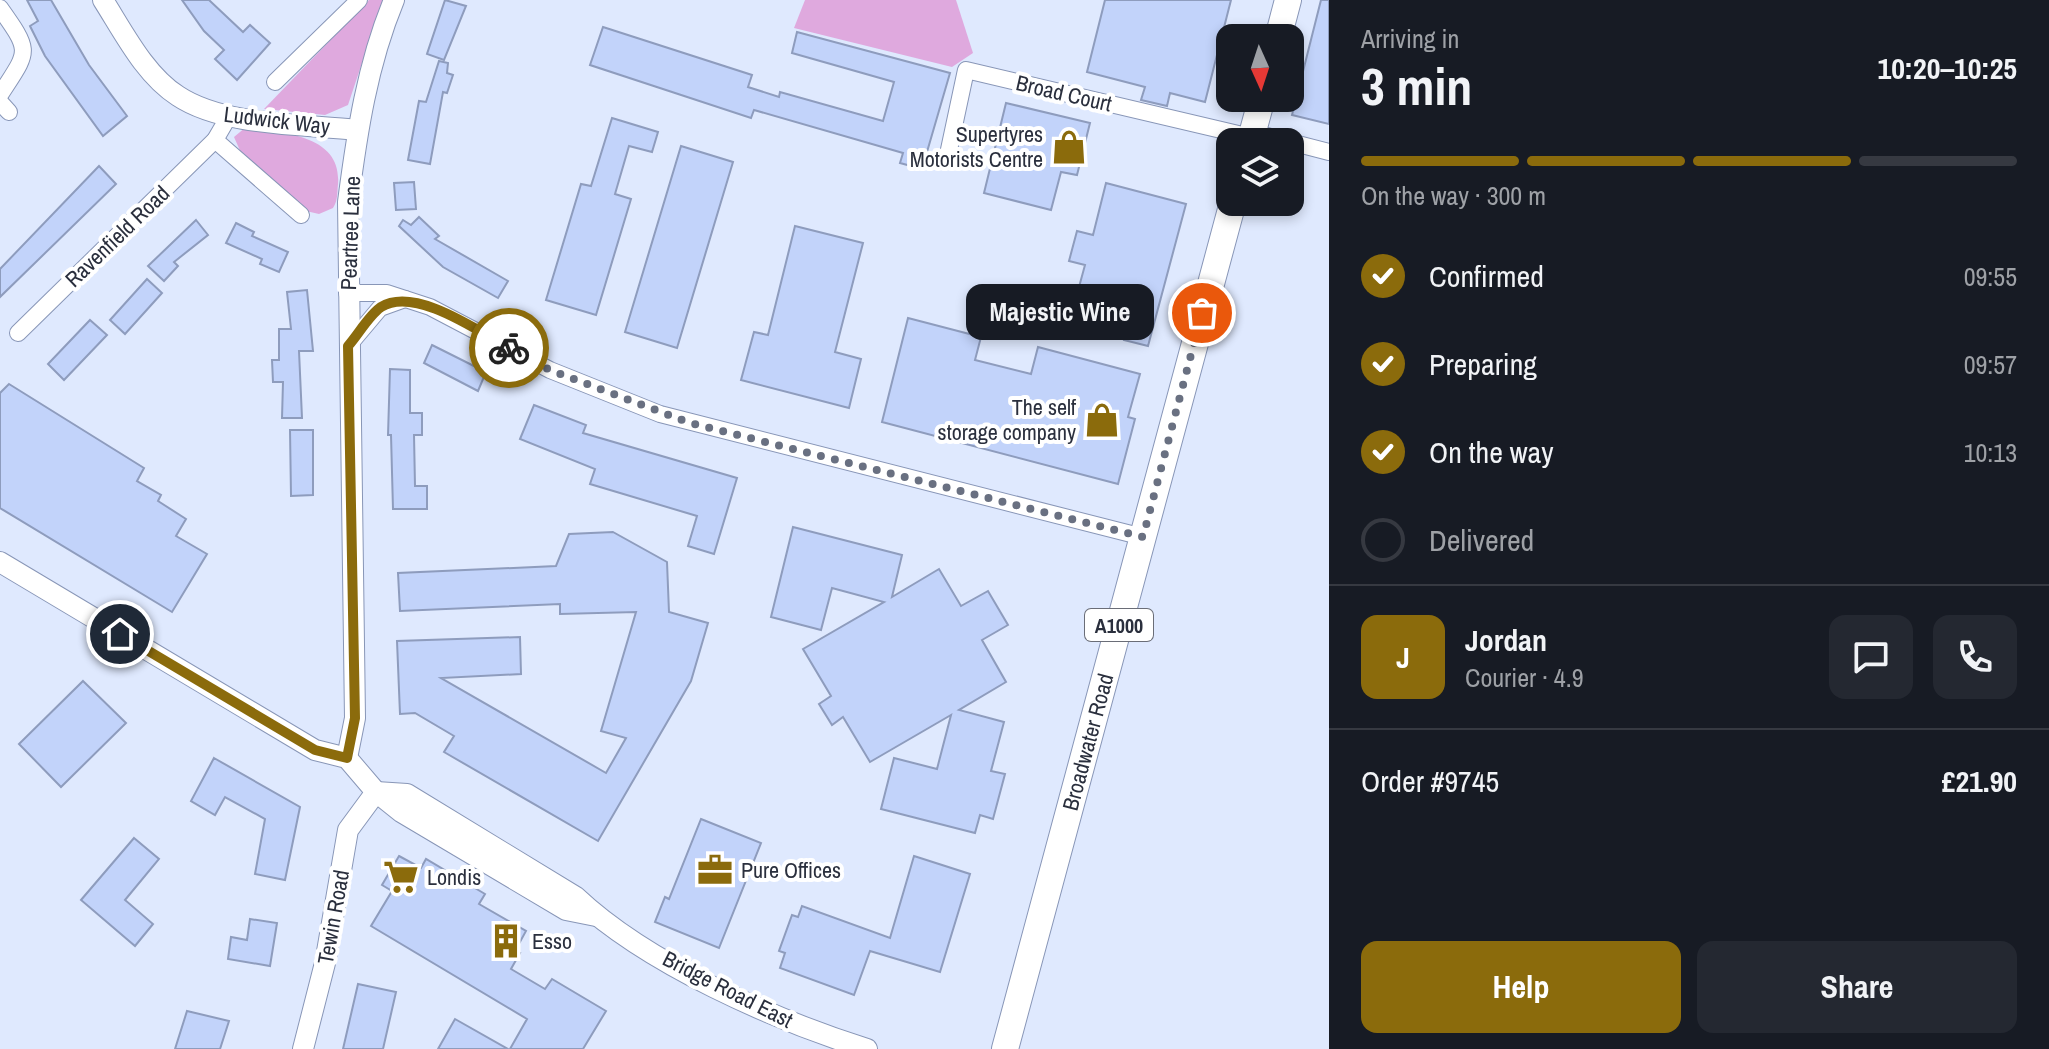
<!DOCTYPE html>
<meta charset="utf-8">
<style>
:root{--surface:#171b24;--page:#242831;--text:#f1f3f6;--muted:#9ea1a6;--line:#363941;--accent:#8b6b0c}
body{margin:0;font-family:"Archivo Narrow",sans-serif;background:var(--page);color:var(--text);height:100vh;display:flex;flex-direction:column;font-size:30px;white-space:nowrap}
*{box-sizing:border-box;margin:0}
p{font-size:26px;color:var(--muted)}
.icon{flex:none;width:44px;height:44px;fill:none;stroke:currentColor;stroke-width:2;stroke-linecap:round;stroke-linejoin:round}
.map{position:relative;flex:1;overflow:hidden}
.drawer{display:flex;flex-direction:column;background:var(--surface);width:720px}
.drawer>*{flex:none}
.needle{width:52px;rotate:177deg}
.controls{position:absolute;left:1216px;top:24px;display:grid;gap:16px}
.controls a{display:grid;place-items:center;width:88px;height:88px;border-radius:16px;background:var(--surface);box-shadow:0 4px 12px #0003;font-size:40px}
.pin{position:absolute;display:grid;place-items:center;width:68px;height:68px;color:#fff;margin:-34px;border:4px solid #fff;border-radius:50%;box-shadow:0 2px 8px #0007}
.courier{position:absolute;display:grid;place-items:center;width:80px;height:80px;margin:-40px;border:6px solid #8b6b0c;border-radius:50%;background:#fff;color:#222;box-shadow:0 2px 10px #0007}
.bubble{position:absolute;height:56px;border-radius:16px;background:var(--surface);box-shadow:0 4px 12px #0003;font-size:26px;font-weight:700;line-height:56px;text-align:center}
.headline em{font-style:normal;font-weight:700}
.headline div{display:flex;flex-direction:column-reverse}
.headline{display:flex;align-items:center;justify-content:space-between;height:136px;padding:0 32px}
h1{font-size:52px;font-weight:700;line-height:60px}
.bar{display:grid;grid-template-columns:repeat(4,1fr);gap:12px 8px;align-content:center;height:96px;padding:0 32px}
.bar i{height:10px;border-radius:6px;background:var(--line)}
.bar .on{background:var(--accent)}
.bar p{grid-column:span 4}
.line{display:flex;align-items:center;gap:20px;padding:0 32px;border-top:2px solid var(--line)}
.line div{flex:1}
.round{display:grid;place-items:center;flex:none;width:84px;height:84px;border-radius:16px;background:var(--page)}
ol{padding:0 32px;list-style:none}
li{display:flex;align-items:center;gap:24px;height:88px}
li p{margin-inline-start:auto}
li .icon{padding:8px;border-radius:50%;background:var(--accent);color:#fff;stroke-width:4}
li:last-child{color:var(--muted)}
li i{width:44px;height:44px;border:4px solid var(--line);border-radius:50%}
.cta{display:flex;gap:16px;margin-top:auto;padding:16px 32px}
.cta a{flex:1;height:92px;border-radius:16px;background:var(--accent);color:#fff;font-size:32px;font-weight:700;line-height:92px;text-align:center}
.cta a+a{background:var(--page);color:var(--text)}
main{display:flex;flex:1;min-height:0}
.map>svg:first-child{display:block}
.green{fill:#dfa9de}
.building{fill:#c2d3fa;stroke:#8e9cbd;stroke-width:2}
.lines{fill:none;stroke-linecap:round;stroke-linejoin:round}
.minor-casing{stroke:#8896b7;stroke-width:18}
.tertiary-casing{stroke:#8896b7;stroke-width:22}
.primary-casing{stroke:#8896b7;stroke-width:28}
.minor{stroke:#fff;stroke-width:16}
.tertiary{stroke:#fff;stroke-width:20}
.primary{stroke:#fff;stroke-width:26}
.done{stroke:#697081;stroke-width:8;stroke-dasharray:0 14.4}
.route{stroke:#8b6b0c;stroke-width:10}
.labels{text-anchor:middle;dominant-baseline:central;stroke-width:8;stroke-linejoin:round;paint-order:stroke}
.shield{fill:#fff;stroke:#6a6d77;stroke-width:2}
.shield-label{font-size:20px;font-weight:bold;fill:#2a2f3d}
.street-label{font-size:22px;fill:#2a2f3d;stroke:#fff}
.poi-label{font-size:22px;fill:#2a2f3d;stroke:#fff;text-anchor:start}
</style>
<main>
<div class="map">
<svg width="1329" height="1049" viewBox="0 0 1329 1049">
<rect width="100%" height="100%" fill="#dfe9fe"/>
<!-- green -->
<g class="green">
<polygon points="369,0 383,0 348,105 325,115 264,109"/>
<polygon points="805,0 956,0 973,53 952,67 794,28"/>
<path d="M246,127C282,133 342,134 338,184C337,193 338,200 333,208L319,214L306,211L242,155L234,137Z"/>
</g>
<!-- building -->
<g class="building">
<polygon points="27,0 51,0 89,65 127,116 103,136 45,56 30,26 38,21"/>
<polygon points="182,0 209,0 243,32 250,25 270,43 237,80 215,59 224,50 204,31"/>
<polygon points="445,0 466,6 444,60 427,54"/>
<polygon points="1105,0 1231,0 1205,102 1170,93 1167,106 1141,100 1145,87 1087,72"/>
<polygon points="1321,0 1329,0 1329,124 1292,115"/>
<polygon points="603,27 752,75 748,87 779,97 780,92 883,121 894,82 792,53 797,32 950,73 922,169 900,163 903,153 754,110 751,118 590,65"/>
<polygon points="439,61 448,63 447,73 453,75 447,93 443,92 430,164 408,160 419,101 426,102"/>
<polygon points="1006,103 1090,123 1077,175 1061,172 1051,210 984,193"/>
<polygon points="612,118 658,132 652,152 629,146 615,194 631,199 596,315 546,300 581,184 591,186"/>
<polygon points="681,146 733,162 677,348 625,332"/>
<polygon points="99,166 116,184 0,297 0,269"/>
<polygon points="414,182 416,209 396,210 394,183"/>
<polygon points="1106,183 1186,204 1148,346 1124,340 1133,302 1079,287 1085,265 1069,261 1077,231 1093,235"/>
<polygon points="419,217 439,236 435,239 508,281 498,298 443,267 399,226 403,220 411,225"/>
<polygon points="196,220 208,235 174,262 178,266 164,281 148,266"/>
<polygon points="236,223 254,232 252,236 288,252 279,272 260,264 262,259 226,243"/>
<polygon points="795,226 863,243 835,352 861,359 849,408 741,380 754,332 768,335"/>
<polygon points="147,279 162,293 125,334 110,320"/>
<polygon points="307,290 313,351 299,351 302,418 282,418 283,382 273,382 272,360 279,360 279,329 291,329 287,292"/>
<polygon points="908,318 981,337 975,360 1031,374 1038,347 1140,374 1128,417 1135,419 1118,484 882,422"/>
<polygon points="90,320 107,335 64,380 48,364"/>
<polygon points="432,345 486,372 478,391 424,363"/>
<polygon points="390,369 410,370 410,413 422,413 422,435 414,435 415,486 427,486 427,509 393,509 391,435 388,435"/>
<polygon points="9,384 144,468 137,481 161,495 158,501 186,519 176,536 207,554 172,612 0,508 0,393"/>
<polygon points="534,405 586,425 583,433 737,478 714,554 688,546 697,516 590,484 595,469 520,439"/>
<polygon points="290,430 313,430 313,495 291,496"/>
<polygon points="793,527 902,555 892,597 939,569 961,606 988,591 1008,625 982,640 1006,682 959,710 1004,722 991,771 1005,774 993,819 980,815 975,833 881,809 894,758 937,769 951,715 870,762 843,717 832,725 819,704 831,696 803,649 884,602 832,588 821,630 771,617"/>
<polygon points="613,532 667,562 669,612 708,623 691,681 598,841 444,752 454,736 415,713 400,714 397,641 520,637 521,674 441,678 606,773 626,738 601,731 636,612 560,614 560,604 400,611 398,573 556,566 569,534"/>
<polygon points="83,681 126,723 61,787 19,744"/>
<polygon points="214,758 300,807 285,880 255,874 265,819 225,797 215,815 191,801"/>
<polygon points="701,819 761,843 719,948 655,922 665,897 669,899"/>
<polygon points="134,838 159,859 125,900 153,924 135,946 81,900"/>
<polygon points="399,856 421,868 426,859 485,894 479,904 526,931 515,951 520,953 511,969 545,989 552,979 606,1011 583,1049 510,1049 527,1019 371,926 392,891 382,885"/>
<polygon points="914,856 970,874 940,972 870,951 854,995 780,968 785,953 779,951 792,915 798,917 802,906 890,938"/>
<polygon points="250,919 277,923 270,966 228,959 231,937 247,940"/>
<polygon points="358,984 396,992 383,1049 343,1049"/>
<polygon points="187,1011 229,1021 220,1049 175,1049"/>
<polygon points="455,1019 508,1049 438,1049"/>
</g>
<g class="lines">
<!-- minor casing -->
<g class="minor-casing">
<g id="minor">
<path d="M0,8C32,53 29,50 0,95"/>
<polyline points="275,82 359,0"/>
<polyline points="0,102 9,112"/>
<polyline points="1252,132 1329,152"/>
<polyline points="215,140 301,215"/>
<polyline points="947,159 966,70 1251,137"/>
<polyline points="347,293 387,293 430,307 550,370 660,414 1143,537"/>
<polyline points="18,333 215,140 229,116"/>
<polyline points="348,346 380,308 405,299"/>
</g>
</g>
<!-- tertiary casing -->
<g class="tertiary-casing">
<g id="tertiary">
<path d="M103,0C124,33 145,75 178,96C223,126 303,124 357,130"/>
<polyline points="0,562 315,750 347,758 376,792 401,812 566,910 596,916"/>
<path d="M347,758L355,718L348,202C357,133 367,65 394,0"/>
<path d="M376,792L407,794L576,897C647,964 775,1020 867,1049"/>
<polyline points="303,1049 325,963 348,830 376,792"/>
</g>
</g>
<!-- primary casing -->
<g class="primary-casing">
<g id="primary">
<polyline points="1278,38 1288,0"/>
<polyline points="1250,142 1262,98"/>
<path id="s1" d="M1005,1049L1233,202"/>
</g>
</g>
<!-- minor -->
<use href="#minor" class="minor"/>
<!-- tertiary -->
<use href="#tertiary" class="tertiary"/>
<!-- primary -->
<use href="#primary" class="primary"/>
</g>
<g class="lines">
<!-- done -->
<polyline class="done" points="509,348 550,370 690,423 1143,537 1202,313"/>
<!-- route -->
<path class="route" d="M120,634L315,750L347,758L355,718L348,346C358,335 369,315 381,307C415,286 478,331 509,348"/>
</g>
<!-- icons -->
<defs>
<g id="shop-bare" transform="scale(2.76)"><path d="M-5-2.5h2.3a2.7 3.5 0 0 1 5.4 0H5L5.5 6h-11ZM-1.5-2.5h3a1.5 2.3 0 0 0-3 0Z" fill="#8b6b0c" stroke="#fff" stroke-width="2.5" paint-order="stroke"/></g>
<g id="office-bare" transform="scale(2.76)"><path d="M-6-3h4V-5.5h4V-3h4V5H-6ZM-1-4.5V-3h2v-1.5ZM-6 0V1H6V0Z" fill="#8b6b0c" stroke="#fff" stroke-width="2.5" paint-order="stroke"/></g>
<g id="supermarket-bare" transform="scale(2.76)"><path d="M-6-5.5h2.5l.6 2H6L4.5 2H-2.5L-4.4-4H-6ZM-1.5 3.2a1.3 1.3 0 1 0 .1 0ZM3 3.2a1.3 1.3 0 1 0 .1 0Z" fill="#8b6b0c" stroke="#fff" stroke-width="2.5" paint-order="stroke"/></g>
<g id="building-bare" transform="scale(2.76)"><path d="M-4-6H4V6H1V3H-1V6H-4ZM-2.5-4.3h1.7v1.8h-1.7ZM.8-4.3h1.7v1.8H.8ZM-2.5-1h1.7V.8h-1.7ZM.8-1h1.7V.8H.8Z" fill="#8b6b0c" stroke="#fff" stroke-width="2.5" paint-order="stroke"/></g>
</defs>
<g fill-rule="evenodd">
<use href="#shop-bare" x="1069" y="147"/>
<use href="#shop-bare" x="1102" y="420"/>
<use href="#office-bare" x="715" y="870"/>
<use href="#supermarket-bare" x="401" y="877"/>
<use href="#building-bare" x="506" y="941"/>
</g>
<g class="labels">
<!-- shield labels -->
<rect class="shield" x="1085" y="609" width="68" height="32" rx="6"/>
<g class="shield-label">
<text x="1119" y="625">A1000</text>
</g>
<!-- street labels -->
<g class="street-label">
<text transform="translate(1064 93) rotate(13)">Broad Court</text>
<text transform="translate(277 120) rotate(7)">Ludwick Way</text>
<text transform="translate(350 233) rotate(-88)">Peartree Lane</text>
<text transform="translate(117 236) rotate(-44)">Ravenfield Road</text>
<text stroke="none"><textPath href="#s1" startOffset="318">Broadwater Road</textPath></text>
<text transform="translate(333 917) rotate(-80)">Tewin Road</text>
<text transform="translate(728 989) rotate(27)">Bridge Road East</text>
</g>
<!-- poi labels -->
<g class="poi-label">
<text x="1043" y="134" text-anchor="end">Supertyres<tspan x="1043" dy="25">Motorists Centre</tspan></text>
<text x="1076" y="407" text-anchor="end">The self<tspan x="1076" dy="25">storage company</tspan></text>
<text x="741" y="870">Pure Offices</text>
<text x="427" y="877">Londis</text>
<text x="532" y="941">Esso</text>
</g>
</g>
</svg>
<div class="controls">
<a><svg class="needle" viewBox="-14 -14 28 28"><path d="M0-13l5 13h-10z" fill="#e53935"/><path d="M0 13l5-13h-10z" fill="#9ea1a6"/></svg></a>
<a><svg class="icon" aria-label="layers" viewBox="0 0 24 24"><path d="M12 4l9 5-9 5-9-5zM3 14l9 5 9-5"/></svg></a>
</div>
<div class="pin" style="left:1202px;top:313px;background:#ea580c"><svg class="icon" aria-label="bag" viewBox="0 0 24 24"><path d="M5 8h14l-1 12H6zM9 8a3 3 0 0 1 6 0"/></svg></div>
<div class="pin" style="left:120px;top:634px;background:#1f2937"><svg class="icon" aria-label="home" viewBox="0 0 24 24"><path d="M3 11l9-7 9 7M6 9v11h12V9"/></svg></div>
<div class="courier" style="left:509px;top:348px"><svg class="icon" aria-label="bike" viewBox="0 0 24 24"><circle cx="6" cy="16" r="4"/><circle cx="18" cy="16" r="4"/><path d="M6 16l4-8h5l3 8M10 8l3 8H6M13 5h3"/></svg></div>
<div class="bubble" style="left:966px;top:284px;width:188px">Majestic Wine</div>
</div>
<section class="drawer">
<div class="headline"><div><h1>3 min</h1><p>Arriving in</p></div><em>10:20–10:25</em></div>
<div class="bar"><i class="on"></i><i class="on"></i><i class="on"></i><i></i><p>On the way · 300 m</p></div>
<ol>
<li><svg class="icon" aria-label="check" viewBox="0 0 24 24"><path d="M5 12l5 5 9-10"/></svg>Confirmed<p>09:55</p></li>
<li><svg class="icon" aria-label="check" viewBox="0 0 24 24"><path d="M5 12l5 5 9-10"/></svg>Preparing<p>09:57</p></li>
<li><svg class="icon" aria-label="check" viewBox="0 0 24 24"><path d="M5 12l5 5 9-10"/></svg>On the way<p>10:13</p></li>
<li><i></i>Delivered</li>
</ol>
<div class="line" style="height:144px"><b class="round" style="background:var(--accent);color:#fff">J</b><div><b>Jordan</b><p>Courier · 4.9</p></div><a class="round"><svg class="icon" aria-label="chat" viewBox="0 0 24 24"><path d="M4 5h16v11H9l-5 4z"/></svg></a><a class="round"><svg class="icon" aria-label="phone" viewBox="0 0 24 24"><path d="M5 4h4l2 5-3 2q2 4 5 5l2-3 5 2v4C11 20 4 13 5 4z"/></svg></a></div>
<div class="line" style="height:104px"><div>Order #9745</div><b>£21.90</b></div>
<div class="cta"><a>Help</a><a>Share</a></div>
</section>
</main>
